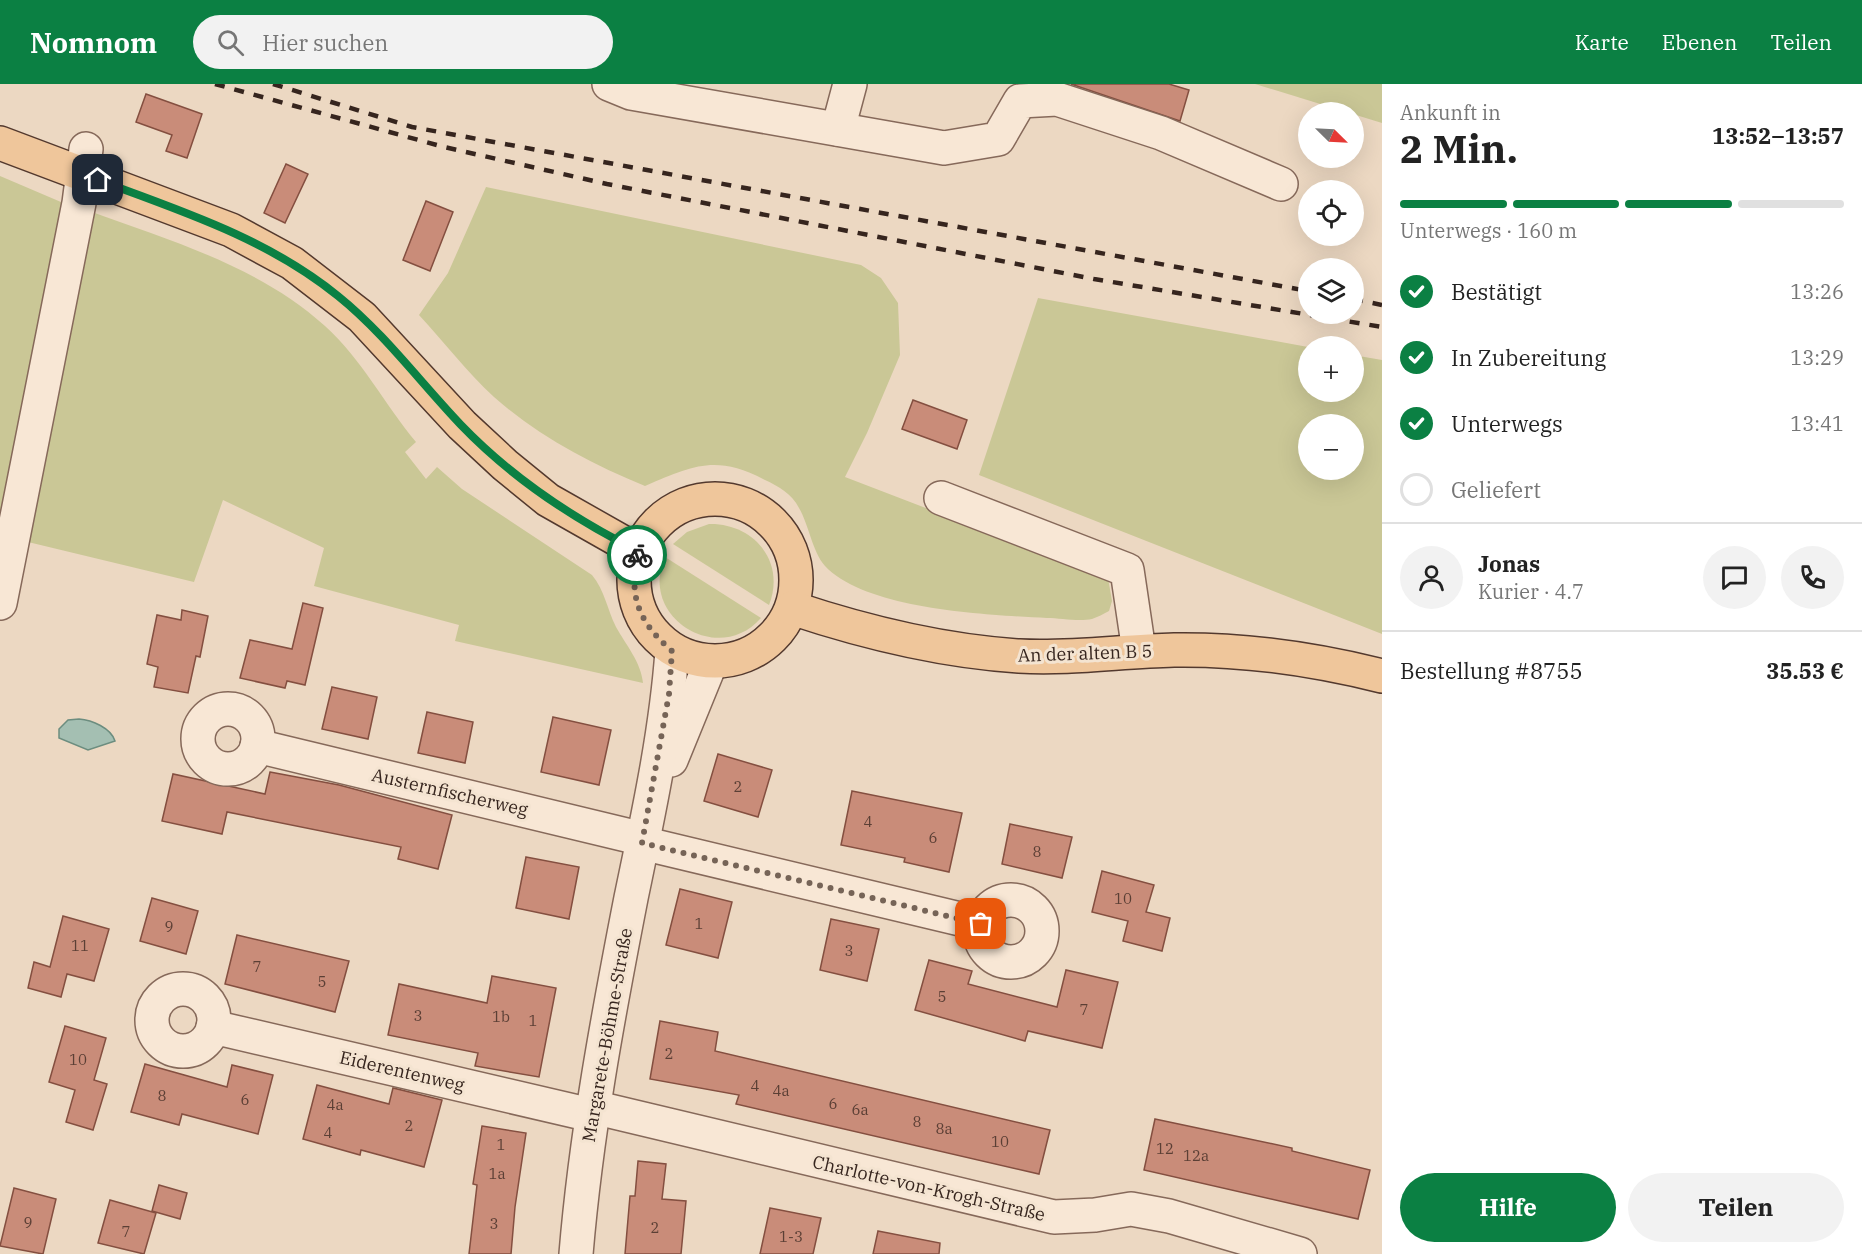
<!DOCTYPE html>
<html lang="de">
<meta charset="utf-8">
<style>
:root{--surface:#fff;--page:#f2f2f2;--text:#222;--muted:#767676;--line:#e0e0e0;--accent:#0b8043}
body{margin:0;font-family:"IBM Plex Serif",serif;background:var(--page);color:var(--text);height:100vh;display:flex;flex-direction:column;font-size:22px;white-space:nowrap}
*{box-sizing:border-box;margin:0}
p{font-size:20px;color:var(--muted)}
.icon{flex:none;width:33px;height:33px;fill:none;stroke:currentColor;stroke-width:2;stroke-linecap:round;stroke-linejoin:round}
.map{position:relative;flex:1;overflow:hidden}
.drawer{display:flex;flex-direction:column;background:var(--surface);width:480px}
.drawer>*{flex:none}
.needle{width:39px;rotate:114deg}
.controls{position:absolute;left:1298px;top:18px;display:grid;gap:12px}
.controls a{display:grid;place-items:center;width:66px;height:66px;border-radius:50%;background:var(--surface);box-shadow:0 6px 24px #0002;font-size:30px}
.pin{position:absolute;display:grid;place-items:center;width:51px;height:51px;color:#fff;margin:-26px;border-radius:12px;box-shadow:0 3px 9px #0006}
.courier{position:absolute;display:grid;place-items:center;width:60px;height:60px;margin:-30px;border:4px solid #0b8043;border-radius:50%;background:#fff;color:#222;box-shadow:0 2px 8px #0007}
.summary em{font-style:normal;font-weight:700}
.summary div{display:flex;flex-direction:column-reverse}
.summary{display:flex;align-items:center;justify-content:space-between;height:102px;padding:0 18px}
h1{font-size:39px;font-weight:700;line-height:45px}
.bar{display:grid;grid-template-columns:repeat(4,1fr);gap:9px 6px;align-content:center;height:72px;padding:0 18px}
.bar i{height:8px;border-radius:4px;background:var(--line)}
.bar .current{background:var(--accent)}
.bar p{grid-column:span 4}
.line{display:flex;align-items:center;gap:15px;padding:0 18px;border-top:2px solid var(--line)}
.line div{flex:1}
.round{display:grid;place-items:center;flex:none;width:63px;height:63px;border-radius:32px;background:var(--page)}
ol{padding:0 18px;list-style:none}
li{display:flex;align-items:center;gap:18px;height:66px}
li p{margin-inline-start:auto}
li .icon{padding:6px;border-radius:50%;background:var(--accent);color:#fff;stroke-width:4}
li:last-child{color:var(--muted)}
li i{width:33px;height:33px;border:3px solid var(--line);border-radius:50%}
.primary-button{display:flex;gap:12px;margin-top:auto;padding:12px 18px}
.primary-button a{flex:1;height:69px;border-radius:36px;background:var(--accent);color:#fff;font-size:24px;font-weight:700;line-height:69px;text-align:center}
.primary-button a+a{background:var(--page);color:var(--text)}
header{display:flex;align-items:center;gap:36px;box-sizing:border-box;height:84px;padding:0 30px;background:var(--accent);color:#fff}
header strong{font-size:28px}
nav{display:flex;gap:33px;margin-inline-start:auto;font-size:21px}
.search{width:420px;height:54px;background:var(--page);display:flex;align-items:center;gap:15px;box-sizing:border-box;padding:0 21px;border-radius:33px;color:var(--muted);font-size:22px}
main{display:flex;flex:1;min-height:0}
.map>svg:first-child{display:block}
.green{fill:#cac796;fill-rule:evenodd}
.water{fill:#a4bfb2;stroke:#6c8d7f;stroke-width:1.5}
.building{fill:#c98c79;stroke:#844f40;stroke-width:1.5}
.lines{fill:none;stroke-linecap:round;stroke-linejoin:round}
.minor-casing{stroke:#86695a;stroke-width:36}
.major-casing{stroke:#53392e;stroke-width:36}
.minor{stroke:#f8e7d5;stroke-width:33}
.major{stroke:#efc69b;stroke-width:33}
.rail{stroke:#36251e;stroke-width:4.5;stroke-dasharray:10 10;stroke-linecap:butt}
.done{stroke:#766457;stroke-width:6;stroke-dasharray:0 10.8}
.route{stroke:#0b8043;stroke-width:8}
.labels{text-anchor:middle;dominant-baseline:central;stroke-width:6;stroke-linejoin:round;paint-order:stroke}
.number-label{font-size:15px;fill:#5b3f35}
.street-label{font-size:18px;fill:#36251e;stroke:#f4e4d1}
</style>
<header>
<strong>Nomnom</strong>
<div class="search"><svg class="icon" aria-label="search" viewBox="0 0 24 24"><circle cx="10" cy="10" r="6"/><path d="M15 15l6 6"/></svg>Hier suchen</div>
<nav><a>Karte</a><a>Ebenen</a><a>Teilen</a></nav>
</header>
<main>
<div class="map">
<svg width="1382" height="1170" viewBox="0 0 1382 1170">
<rect width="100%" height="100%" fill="#ecd8c2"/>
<!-- green -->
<g class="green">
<polygon points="1255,0 1382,0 1382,39"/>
<polygon points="0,92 68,121 0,468"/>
<path d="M486,103L861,181L881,194L898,219L900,271L867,349L845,393L1108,494L1112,517L1109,527C1103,530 1098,533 1092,535C1079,538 1060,534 1047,534C989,531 866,526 825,482C812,467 809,441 799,424C792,410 778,402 765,396C715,370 693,382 645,402C591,380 538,352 494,313C467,288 444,258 419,231L448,189Z"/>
<path d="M92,128C172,157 260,183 325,242C361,274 385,321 416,358L405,368L426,395L437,383L462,405L592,491C605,507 607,525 616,543C626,561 641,578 643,599L455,557L459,541L314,502L324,464L223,416L194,498L28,458Z"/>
<path d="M1038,214L1308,263V308H1353V271L1382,276V550L979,391ZM1353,340V386H1308V340Z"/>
<path d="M709,440C754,439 786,478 769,521L673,460L687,448Z"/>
<path d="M665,473L761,534C718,583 638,533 665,473Z"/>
</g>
<!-- water -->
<path class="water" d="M79,635C92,636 111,644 115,657L88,666L59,654V645L68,636Z"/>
<!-- building -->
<g class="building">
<polygon points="1071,0 1169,0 1189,6 1180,37"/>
<polygon points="146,10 202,30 187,74 166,67 172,51 136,38"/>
<polygon points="286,80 308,90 285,139 264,129"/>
<polygon points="426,117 453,128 430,187 403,176"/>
<polygon points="913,316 967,336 957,365 902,345"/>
<polygon points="303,519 323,524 305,601 287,597 285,604 240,594 250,556 292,565"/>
<polygon points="182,526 208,532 200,573 196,572 188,609 154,603 158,583 147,580 157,531 181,536"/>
<polygon points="332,603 377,613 368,655 322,645"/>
<polygon points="427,628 473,638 465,679 418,669"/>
<polygon points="553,633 611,646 599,701 541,688"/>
<polygon points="718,670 772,686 758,733 704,717"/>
<polygon points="270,688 339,701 452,731 438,785 398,775 401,763 227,728 222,750 162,737 173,690 265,710"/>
<polygon points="852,707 962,729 949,788 904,778 905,774 841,761"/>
<polygon points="1010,740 1072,753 1062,794 1002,780"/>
<polygon points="526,773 579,783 569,835 516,824"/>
<polygon points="1102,787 1154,801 1146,828 1170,834 1162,867 1123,857 1128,837 1092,828"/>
<polygon points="680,805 732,818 718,874 666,861"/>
<polygon points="152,814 198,827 186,870 140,857"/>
<polygon points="63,832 109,845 94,897 67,890 61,913 28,904 34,878 50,883"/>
<polygon points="831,835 879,845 867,897 820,886"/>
<polygon points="237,851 349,877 335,928 225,900"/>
<polygon points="929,876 972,887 968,900 1057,923 1066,886 1118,898 1102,964 1028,947 1025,957 915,926"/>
<polygon points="492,892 556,904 539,993 475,982 478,969 388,951 399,900 487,919"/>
<polygon points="660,937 718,948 715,967 1050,1046 1039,1090 736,1020 739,1011 650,995"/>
<polygon points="65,942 106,954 94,996 107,1000 93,1046 66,1038 75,1006 49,998"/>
<polygon points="145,980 227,1003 232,981 273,991 258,1050 182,1030 179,1041 131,1028"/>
<polygon points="317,1001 389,1020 393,1004 442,1016 424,1083 361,1066 360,1071 303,1055"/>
<polygon points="1155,1035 1292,1064 1292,1067 1370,1086 1358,1135 1144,1086"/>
<polygon points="482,1042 526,1049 515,1123 511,1170 469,1170 477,1101 473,1100"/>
<polygon points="638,1077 666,1080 662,1115 686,1117 681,1170 625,1170 630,1112 635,1112"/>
<polygon points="159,1101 187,1109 180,1135 152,1127"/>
<polygon points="14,1104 56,1115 43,1170 0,1162"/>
<polygon points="110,1116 156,1129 144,1170 98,1159"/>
<polygon points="770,1124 821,1134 813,1170 760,1170"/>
<polygon points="878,1147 940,1159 939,1170 873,1170"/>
</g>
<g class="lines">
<!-- minor casing -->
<g class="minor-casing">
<g id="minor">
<polyline points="609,0 631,9 944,64 998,55 1020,17 1057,15 1161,49 1281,100"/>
<polyline points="838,45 850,0"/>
<polyline points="941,414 1127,486 1139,567"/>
<polyline points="0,519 79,119 86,65"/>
<circle cx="228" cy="655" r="30"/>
<polyline points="257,662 643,755"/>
<polyline points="671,676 711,578"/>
<polyline points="642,759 981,840"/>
<circle cx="1011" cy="847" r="31"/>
<circle cx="183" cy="936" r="31"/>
<polyline points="213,943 591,1031"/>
<polyline points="593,1023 1054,1133 1095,1131 1131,1125 1169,1132 1300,1170"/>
<path d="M576,1170C586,1050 608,932 631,814C648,732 666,650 672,567"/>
</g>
</g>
<!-- major casing -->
<g class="major-casing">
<g id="major">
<polyline points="0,59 231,146 292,179 362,233 462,341 505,381 548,416 638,467"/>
<circle cx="715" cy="496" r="81"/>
<path d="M792,524C867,549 941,567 1019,572C1071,575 1123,567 1174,566C1244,565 1314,575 1382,592"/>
</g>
</g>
<!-- minor -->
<use href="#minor" class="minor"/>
<!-- major -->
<use href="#major" class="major"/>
<!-- rail -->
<g class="rail">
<polyline points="215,0 444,63 607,100 1094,195 1382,243"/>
<polyline points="273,0 412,43 1308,207"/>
<polyline points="1353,215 1382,221"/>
</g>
</g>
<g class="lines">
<!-- done -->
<path class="done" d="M637,471C629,515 639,538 672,567L669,610L642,759L981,840"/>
<!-- route -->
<path class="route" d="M98,96C182,127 268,155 338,212C384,249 420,298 461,341C512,394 572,434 638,467L637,471"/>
</g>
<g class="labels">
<!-- number labels -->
<g class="number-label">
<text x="738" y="702">2</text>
<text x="868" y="737">4</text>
<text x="933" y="753">6</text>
<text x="1037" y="767">8</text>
<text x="1123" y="814">10</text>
<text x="699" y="839">1</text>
<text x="169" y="842">9</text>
<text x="80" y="861">11</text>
<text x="849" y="866">3</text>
<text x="257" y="882">7</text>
<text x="322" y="897">5</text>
<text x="942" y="912">5</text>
<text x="1084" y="925">7</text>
<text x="418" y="931">3</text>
<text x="501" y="932">1b</text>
<text x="533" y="936">1</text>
<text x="669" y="969">2</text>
<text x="78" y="975">10</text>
<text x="755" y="1001">4</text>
<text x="781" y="1006">4a</text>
<text x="162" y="1011">8</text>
<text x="245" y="1015">6</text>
<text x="833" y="1019">6</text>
<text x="335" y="1020">4a</text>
<text x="860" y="1025">6a</text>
<text x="917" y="1037">8</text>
<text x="409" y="1041">2</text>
<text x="944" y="1044">8a</text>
<text x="328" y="1048">4</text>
<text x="1000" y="1057">10</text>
<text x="501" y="1060">1</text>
<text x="1165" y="1064">12</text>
<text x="1196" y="1071">12a</text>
<text x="497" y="1089">1a</text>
<text x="28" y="1138">9</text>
<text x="494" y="1139">3</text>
<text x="655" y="1143">2</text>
<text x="126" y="1147">7</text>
<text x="791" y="1152">1-3</text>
</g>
<!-- street labels -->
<g class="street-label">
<text transform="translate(1085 569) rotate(-2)">An der alten B 5</text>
<text transform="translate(450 708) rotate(13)">Austernfischerweg</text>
<text transform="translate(607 951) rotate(-80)">Margarete-Böhme-Straße</text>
<text transform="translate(402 987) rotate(13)">Eiderentenweg</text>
<text transform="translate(929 1104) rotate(13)">Charlotte-von-Krogh-Straße</text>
</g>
</g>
</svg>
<div class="controls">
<a><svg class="needle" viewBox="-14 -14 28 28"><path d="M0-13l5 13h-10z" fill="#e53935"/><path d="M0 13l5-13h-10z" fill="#767676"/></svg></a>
<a><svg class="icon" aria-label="locate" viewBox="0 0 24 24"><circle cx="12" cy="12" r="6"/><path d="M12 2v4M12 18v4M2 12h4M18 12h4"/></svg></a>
<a><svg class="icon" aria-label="layers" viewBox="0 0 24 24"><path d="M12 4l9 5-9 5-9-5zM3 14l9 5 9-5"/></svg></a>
<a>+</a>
<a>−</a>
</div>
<div class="pin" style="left:981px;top:840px;background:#ea580c"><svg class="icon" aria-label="bag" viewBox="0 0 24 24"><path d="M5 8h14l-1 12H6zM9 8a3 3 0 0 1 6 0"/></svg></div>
<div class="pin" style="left:98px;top:96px;background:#1f2937"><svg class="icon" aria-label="home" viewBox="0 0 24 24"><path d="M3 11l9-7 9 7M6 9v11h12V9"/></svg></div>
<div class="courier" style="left:637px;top:471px"><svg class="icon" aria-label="bike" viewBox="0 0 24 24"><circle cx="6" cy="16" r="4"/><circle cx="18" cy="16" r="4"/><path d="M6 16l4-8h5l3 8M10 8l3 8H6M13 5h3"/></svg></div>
</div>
<section class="drawer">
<div class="summary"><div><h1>2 Min.</h1><p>Ankunft in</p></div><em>13:52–13:57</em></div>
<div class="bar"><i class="current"></i><i class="current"></i><i class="current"></i><i></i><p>Unterwegs · 160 m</p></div>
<ol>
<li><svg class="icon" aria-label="check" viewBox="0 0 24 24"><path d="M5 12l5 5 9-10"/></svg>Bestätigt<p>13:26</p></li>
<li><svg class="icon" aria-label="check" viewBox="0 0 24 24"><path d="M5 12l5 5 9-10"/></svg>In Zubereitung<p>13:29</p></li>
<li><svg class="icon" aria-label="check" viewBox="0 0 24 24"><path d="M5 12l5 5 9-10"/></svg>Unterwegs<p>13:41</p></li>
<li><i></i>Geliefert</li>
</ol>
<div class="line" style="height:108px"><a class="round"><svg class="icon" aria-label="person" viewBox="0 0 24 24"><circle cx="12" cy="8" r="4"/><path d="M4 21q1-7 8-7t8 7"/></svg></a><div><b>Jonas</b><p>Kurier · 4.7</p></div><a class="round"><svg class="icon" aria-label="chat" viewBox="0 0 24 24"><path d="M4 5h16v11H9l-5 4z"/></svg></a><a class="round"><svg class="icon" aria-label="phone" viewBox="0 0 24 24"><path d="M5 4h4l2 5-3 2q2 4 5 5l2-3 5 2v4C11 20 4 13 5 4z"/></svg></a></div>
<div class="line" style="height:78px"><div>Bestellung #8755</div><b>35.53 €</b></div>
<div class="primary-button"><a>Hilfe</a><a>Teilen</a></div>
</section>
</main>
